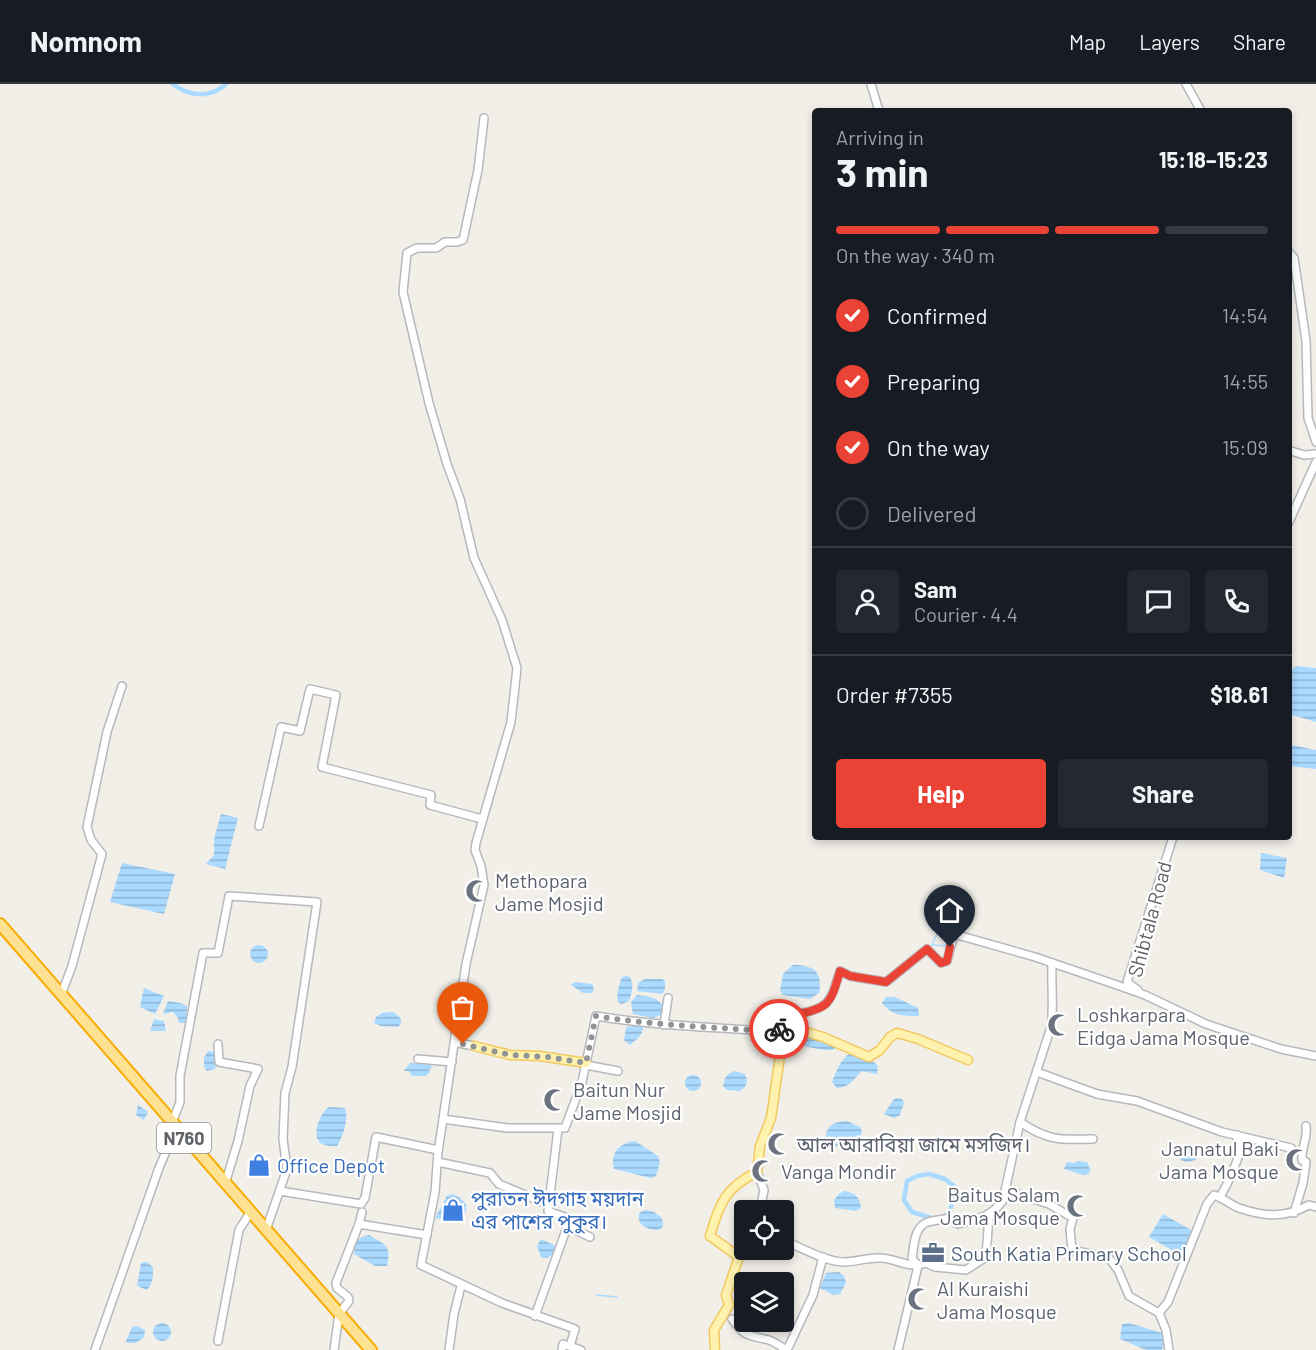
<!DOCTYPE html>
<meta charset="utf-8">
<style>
:root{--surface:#171b24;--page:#242831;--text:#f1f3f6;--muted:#9ea1a6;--line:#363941;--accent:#ea4335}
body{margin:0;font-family:Barlow,"Noto Sans Bengali",sans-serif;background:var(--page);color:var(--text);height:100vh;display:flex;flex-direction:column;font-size:22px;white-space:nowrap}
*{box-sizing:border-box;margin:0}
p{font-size:20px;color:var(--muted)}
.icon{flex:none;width:33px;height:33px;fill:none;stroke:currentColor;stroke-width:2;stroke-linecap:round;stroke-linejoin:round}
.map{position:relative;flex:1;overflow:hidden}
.drawer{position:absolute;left:812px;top:24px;width:480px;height:732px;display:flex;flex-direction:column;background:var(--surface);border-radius:6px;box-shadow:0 3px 9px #0003}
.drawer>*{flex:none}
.buttons{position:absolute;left:734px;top:1116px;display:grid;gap:12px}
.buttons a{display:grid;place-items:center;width:60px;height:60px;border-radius:6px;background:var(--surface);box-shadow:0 3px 9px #0003;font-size:30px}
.pin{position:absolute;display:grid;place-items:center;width:51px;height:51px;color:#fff;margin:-62px -26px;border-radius:50% 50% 50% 0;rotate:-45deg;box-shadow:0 0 6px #0007}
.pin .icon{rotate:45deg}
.courier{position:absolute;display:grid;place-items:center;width:60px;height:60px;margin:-30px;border:4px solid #ea4335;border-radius:50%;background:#fff;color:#222;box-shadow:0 2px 8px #0007}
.summary em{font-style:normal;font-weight:700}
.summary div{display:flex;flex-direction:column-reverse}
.summary{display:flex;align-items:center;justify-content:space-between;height:102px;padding:0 24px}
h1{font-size:39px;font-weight:700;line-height:45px}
.bar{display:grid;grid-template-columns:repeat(4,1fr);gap:9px 6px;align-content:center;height:72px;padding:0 24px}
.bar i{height:8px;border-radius:4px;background:var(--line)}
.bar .selected{background:var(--accent)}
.bar p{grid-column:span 4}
.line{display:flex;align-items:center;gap:15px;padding:0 24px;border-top:2px solid var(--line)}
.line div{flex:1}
.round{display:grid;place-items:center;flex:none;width:63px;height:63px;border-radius:6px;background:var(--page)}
ol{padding:0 24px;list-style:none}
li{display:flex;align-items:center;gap:18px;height:66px}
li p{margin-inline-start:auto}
li .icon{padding:6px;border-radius:50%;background:var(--accent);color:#fff;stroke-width:4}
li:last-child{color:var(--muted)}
li i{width:33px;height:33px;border:3px solid var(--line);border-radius:50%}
.primary-button{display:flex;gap:12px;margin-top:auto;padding:12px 24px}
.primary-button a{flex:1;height:69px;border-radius:6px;background:var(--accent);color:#fff;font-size:24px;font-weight:700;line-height:69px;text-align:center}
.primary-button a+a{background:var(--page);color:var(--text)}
header{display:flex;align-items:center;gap:36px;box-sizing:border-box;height:84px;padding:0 30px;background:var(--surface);border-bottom:2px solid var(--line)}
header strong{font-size:28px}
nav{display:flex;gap:33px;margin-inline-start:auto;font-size:21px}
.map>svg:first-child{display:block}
.water{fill:url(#water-rules)}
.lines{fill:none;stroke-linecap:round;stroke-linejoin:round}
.stream{stroke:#aadaff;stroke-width:1.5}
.canal{stroke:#aadaff;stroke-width:4.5}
.minor-casing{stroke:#b5b8bc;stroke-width:10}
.major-casing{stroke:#f2c960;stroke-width:11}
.highway-casing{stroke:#f9ab00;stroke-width:14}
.minor{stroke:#fff;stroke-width:7}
.major{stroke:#fff2af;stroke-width:8}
.highway{stroke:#fde293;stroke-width:10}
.done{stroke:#929495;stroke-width:6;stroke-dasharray:0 10.8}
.route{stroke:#ea4335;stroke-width:8}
.labels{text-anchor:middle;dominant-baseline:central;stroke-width:4.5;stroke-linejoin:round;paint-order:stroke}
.shield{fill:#fff;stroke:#8f9295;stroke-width:1.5}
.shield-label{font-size:18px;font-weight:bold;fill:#5f6368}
.worship-label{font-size:20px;fill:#5b616d;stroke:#fff;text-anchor:start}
.street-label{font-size:20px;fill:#5f6368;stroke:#fff}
.shop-label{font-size:20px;fill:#366cbe;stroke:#fff;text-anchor:start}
.service-label{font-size:20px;fill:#4e5e75;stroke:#fff;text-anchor:start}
</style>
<header>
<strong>Nomnom</strong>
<nav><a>Map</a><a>Layers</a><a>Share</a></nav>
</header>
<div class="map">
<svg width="1316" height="1266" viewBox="0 0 1316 1266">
<defs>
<pattern id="water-rules" width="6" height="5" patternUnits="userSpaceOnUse" patternTransform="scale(1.5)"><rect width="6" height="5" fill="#aadaff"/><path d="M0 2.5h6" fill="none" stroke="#8eb4d2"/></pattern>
</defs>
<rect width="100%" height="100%" fill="#f1efe8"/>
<!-- water -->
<g class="water">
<polygon points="1296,582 1316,584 1316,638 1289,630 1289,587"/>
<polygon points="1292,661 1316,666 1316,685 1289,682"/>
<polygon points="221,730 238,734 225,785 206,780 214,771 214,755"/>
<polygon points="1261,769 1287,774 1284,794 1260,786"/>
<polygon points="122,779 175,790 164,830 110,818"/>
<circle cx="259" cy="870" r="9"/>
<path d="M793,881C814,881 823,888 819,909L810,915L783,911L780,907L783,890Z"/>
<path d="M626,892L630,893C634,901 632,909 629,917L622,920L618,918C616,910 619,901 622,893Z"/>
<polygon points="645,895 662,895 665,897 665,905 662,910 637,907 638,899"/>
<polygon points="575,898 592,900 594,905 592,909 583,909 571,901"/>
<polygon points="144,904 164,912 155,930 140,923"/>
<path d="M637,911C647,912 659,913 664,924L663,930L653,934L633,930L631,918Z"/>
<path d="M886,913H895L918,924L919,932C904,932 892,932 882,919Z"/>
<polygon points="168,917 180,919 187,922 186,939 179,939 178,934 173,928 163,930"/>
<polygon points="391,928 395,929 401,935 401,939 398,943 381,942 374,939 376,933 382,929"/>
<polygon points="154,935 164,937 166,947 150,947"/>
<path d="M641,941L643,944C642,952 636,956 630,961L624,956L626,943Z"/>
<path d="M799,946L836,963L833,966C819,967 806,961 792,961L793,948Z"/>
<polygon points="208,967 214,968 217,976 215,985 207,987 204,983 204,974"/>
<path d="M851,969L874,978L878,982L877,990L862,987C853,995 851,1003 837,1004L832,998C836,988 841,974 851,969Z"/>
<polygon points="410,979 430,981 432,983 429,987 430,988 426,992 412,992 409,987 404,987"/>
<path d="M735,987L745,990L747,996L745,1003L740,1007L727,1006L723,1002C725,993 726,990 735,987Z"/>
<circle cx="693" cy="999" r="8"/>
<polygon points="897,1014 902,1015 904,1019 900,1031 894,1034 884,1030 894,1015"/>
<polygon points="138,1021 148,1028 144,1036 136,1031"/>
<path d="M329,1023L345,1024C349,1036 343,1052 337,1062C330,1062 321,1062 318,1056C313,1047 321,1028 329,1023Z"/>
<path d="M847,1037L860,1043L862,1047C859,1065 839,1065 825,1059C825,1043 831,1038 847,1037Z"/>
<path d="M635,1057L658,1072L660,1078L656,1092L651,1094L614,1085C610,1069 619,1059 635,1057Z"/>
<path d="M1184,1063H1192L1197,1067V1075C1186,1080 1179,1079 1177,1066Z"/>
<polygon points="1077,1077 1087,1078 1090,1085 1089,1090 1083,1091 1064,1085 1067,1078 1075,1079"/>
<path d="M844,1107C855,1109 860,1113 861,1124L856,1127L835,1124L834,1116L839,1110Z"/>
<path d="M453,1110C469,1118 470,1125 459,1138L435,1134L447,1112Z"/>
<path d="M647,1126L654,1128L662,1134L663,1143L658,1146C648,1146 637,1142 639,1130L642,1127Z"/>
<polygon points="1163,1130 1198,1150 1184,1173 1149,1153"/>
<path d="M369,1151C386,1161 392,1162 387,1182H375L354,1170C356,1158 357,1153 369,1151Z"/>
<polygon points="541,1155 556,1162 552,1171 547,1174 541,1173 537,1162"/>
<path d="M147,1178L153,1183C153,1192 153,1199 147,1206L137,1202L141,1179Z"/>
<polygon points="839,1188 844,1192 846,1199 840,1210 833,1211 820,1204 826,1189"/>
<polygon points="1129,1239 1162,1249 1165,1254 1162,1266 1146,1266 1120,1255 1122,1240"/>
<circle cx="162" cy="1248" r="9"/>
<polygon points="137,1242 145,1246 144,1253 136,1259 127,1259 126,1257 132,1243"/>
</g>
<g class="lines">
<!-- stream -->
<g class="stream">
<polyline points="938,848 932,861 945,862 950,850"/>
<polyline points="596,1211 617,1213"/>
<polyline points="752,1256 760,1258"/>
</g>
<!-- canal -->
<g class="canal">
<path d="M173,0C189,13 211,14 226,0"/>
<path d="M929,1090L945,1095L954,1102C954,1116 952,1128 941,1137L912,1128L904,1116L907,1097L917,1092Z"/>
</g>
<!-- minor casing -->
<g class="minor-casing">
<g id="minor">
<polyline points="871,0 879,27"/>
<polyline points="1186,0 1201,27"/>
<polyline points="1288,167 1294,174 1306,257 1308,334 1316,358"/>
<polyline points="1288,366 1304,371 1316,370"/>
<polyline points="1288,440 1316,378"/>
<polyline points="259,742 281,643 300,647 310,605 336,611 322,683 431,711 430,721 482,735"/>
<polyline points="935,842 947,848 1035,873 1114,900 1145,911 1206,940 1281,965 1316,972"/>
<polyline points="1138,906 1127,898 1173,753"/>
<polyline points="61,911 72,882 102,770 91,756 87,743 107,648 122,602"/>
<polyline points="664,941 668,914"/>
<path d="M791,943L798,930C831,924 830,917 840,887L850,892L886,898L927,865L941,879L947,877L954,850"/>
<polyline points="218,960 219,978 258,985 250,1002 238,1057 225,1100"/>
<polyline points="474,962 458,959 455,953 466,880 484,801 481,782 475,766 476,759 511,638 517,584 502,536 474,474 460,415 447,380 429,319 403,208 407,169 417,164 436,164 445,158 457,158 463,156 478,86 484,34"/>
<polyline points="418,975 452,978"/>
<polyline points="586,981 618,987"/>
<polyline points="1037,988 1097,1010 1137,1017 1222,1048 1291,1064"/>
<polyline points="443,1035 455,953"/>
<path d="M1020,1038C1048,1057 1061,1056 1093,1055"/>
<polyline points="172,1039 180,1018 180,992 203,869 218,869 229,812 317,818 292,983 285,1009 283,1055 287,1085 266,1146"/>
<polyline points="438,1078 490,1089 499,1100 549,1121"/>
<polyline points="757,1088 764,1106 760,1126"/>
<polyline points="1006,1106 1049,1120 1073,1134 1070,1145 1072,1166 1109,1174 1118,1186 1129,1212 1159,1229"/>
<polyline points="280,1107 361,1120 365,1114 376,1053 438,1066"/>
<path d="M1220,1113C1230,1096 1237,1080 1242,1060L1237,1055V1051"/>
<path d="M1294,1129L1303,1099L1306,1078L1302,1076C1301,1064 1308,1054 1306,1042"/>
<polyline points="359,1140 427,1151"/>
<polyline points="567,1142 590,1153"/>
<path d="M783,1156C800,1163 826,1178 844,1178C856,1178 869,1173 881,1174C898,1175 908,1185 926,1179L935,1183L966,1186L986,1173L989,1131"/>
<path d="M918,1182L912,1174C914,1162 914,1142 928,1138C935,1136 941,1136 948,1134L958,1140C976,1135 992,1133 1003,1116L1020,1038L1051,943C1054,922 1051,900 1052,879"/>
<polyline points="535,1232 570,1135 548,1127 558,1045"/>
<path d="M732,1235C746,1254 748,1251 769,1256C775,1258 781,1263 787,1266"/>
<polyline points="218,1257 239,1146 250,1129"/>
<path d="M570,1262L575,1245L502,1219L421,1181L435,1108L438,1068L443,1035L507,1044H565L582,998L596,932C656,942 717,943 777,948"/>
<polyline points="95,1266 159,1084 176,1044"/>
<polyline points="334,1266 339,1230 349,1217 348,1213 337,1204 336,1199 359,1140 362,1128"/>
<polyline points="449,1266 454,1230 461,1202"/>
<polyline points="562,1266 563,1260 581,1266"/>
<polyline points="787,1266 813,1211 823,1173"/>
<polyline points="898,1266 918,1182"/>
<path d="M1169,1266L1166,1246L1159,1229L1168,1218L1207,1120L1214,1111C1223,1114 1231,1121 1239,1124C1265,1133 1285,1134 1309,1121L1316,1123"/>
</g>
</g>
<!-- major casing -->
<g class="major-casing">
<g id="major">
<polyline points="474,962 510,971 540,972 586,979"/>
<path d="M715,1266L714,1246L729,1221L726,1211L739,1173L710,1152C719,1120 726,1103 757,1088L760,1062L771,1034L780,972L777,948L782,941L823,953L869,973L880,966L890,953L897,949L918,955L968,976"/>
</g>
</g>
<!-- highway casing -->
<g class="highway-casing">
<polyline id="highway" points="0,840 371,1266"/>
</g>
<!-- minor -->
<use href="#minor" class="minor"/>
<!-- major -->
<use href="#major" class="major"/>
<!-- highway -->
<use href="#highway" class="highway"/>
</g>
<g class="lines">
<!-- done -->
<path class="done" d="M463,960L510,971L548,973L586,979L596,932C656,942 717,943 777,948L779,945"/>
<!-- route -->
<path class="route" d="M779,945L782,941L791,943L798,930C831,924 831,917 840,887L850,892L886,898L927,865L941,879L947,877L950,863"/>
</g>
<!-- icons -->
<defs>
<g id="mosque-bare" transform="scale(1.8)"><path d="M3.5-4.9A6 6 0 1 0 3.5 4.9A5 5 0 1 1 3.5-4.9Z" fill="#6b7280" stroke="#fff" stroke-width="2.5" paint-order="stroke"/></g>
<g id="shop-bare" transform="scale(1.8)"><path d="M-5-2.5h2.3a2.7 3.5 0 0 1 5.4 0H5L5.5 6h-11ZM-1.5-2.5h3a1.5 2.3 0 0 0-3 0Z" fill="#3f7fe0" stroke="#fff" stroke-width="2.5" paint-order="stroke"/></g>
<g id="office-bare" transform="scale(1.8)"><path d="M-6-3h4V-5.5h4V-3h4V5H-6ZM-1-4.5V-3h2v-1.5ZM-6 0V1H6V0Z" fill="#5c6f8a" stroke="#fff" stroke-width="2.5" paint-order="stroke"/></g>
</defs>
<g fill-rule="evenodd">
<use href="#mosque-bare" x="477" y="807"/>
<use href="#mosque-bare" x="1059" y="941"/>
<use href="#mosque-bare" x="555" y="1016"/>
<use href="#mosque-bare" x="779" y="1060"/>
<use href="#mosque-bare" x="1297" y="1076"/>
<use href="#shop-bare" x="259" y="1081"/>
<use href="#mosque-bare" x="763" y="1087"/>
<use href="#mosque-bare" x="1078" y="1122"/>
<use href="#shop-bare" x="453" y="1126"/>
<use href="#office-bare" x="933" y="1169"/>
<use href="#mosque-bare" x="919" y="1215"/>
</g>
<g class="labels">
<!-- shield labels -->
<rect class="shield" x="157" y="1039" width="54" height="30" rx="4.5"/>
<g class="shield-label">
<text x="184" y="1054">N760</text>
</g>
<!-- worship labels -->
<g class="worship-label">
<text x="495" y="796">Methopara<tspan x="495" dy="23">Jame Mosjid</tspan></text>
<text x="1077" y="930">Loshkarpara<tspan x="1077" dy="23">Eidga Jama Mosque</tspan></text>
<text x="573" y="1005">Baitun Nur<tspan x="573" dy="23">Jame Mosjid</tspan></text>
<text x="797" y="1060">আল আরাবিয়া জামে মসজিদ।</text>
<text x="1279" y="1064" text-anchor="end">Jannatul Baki<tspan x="1279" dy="23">Jama Mosque</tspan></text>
<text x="781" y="1087">Vanga Mondir</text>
<text x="1060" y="1110" text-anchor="end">Baitus Salam<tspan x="1060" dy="23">Jama Mosque</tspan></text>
<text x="937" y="1204">Al Kuraishi<tspan x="937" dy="23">Jama Mosque</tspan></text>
</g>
<!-- street labels -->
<g class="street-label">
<text transform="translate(1149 835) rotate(-75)">Shibtala Road</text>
</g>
<!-- shop labels -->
<g class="shop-label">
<text x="277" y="1081">Office Depot</text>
<text x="471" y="1114">পুরাতন ঈদগাহ ময়দান<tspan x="471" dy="23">এর পাশের পুকুর।</tspan></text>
</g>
<!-- service labels -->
<g class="service-label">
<text x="951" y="1169">South Katia Primary School</text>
</g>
</g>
</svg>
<div class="buttons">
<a><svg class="icon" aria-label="locate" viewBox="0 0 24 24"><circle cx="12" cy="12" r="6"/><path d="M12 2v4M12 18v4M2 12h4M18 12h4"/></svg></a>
<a><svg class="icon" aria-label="layers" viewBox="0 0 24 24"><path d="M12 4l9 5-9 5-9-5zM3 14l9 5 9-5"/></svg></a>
</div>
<div class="pin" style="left:463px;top:960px;background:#ea580c"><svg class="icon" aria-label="bag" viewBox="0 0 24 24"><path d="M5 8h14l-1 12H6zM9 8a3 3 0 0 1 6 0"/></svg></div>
<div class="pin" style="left:950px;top:863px;background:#1f2937"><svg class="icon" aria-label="home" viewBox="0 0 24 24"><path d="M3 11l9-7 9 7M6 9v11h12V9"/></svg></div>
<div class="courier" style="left:779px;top:945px"><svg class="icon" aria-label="bike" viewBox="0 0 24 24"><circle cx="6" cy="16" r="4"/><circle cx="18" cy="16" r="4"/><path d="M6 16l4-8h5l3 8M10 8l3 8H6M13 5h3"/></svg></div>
<section class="drawer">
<div class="summary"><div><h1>3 min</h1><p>Arriving in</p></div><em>15:18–15:23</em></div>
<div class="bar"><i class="selected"></i><i class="selected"></i><i class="selected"></i><i></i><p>On the way · 340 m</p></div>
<ol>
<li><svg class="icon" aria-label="check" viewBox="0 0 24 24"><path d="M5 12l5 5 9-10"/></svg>Confirmed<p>14:54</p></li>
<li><svg class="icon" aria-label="check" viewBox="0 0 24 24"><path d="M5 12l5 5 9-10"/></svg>Preparing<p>14:55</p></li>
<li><svg class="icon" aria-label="check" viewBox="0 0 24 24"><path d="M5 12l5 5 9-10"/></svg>On the way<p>15:09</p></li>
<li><i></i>Delivered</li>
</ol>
<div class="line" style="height:108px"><a class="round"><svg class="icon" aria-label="person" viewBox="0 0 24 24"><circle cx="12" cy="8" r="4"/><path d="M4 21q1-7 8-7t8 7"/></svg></a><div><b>Sam</b><p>Courier · 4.4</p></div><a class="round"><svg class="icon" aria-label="chat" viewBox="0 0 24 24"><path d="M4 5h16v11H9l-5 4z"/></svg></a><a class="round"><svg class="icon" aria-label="phone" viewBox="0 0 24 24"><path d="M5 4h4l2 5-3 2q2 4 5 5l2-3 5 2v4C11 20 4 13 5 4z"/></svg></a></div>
<div class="line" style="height:78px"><div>Order #7355</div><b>$18.61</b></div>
<div class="primary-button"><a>Help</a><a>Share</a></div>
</section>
</div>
